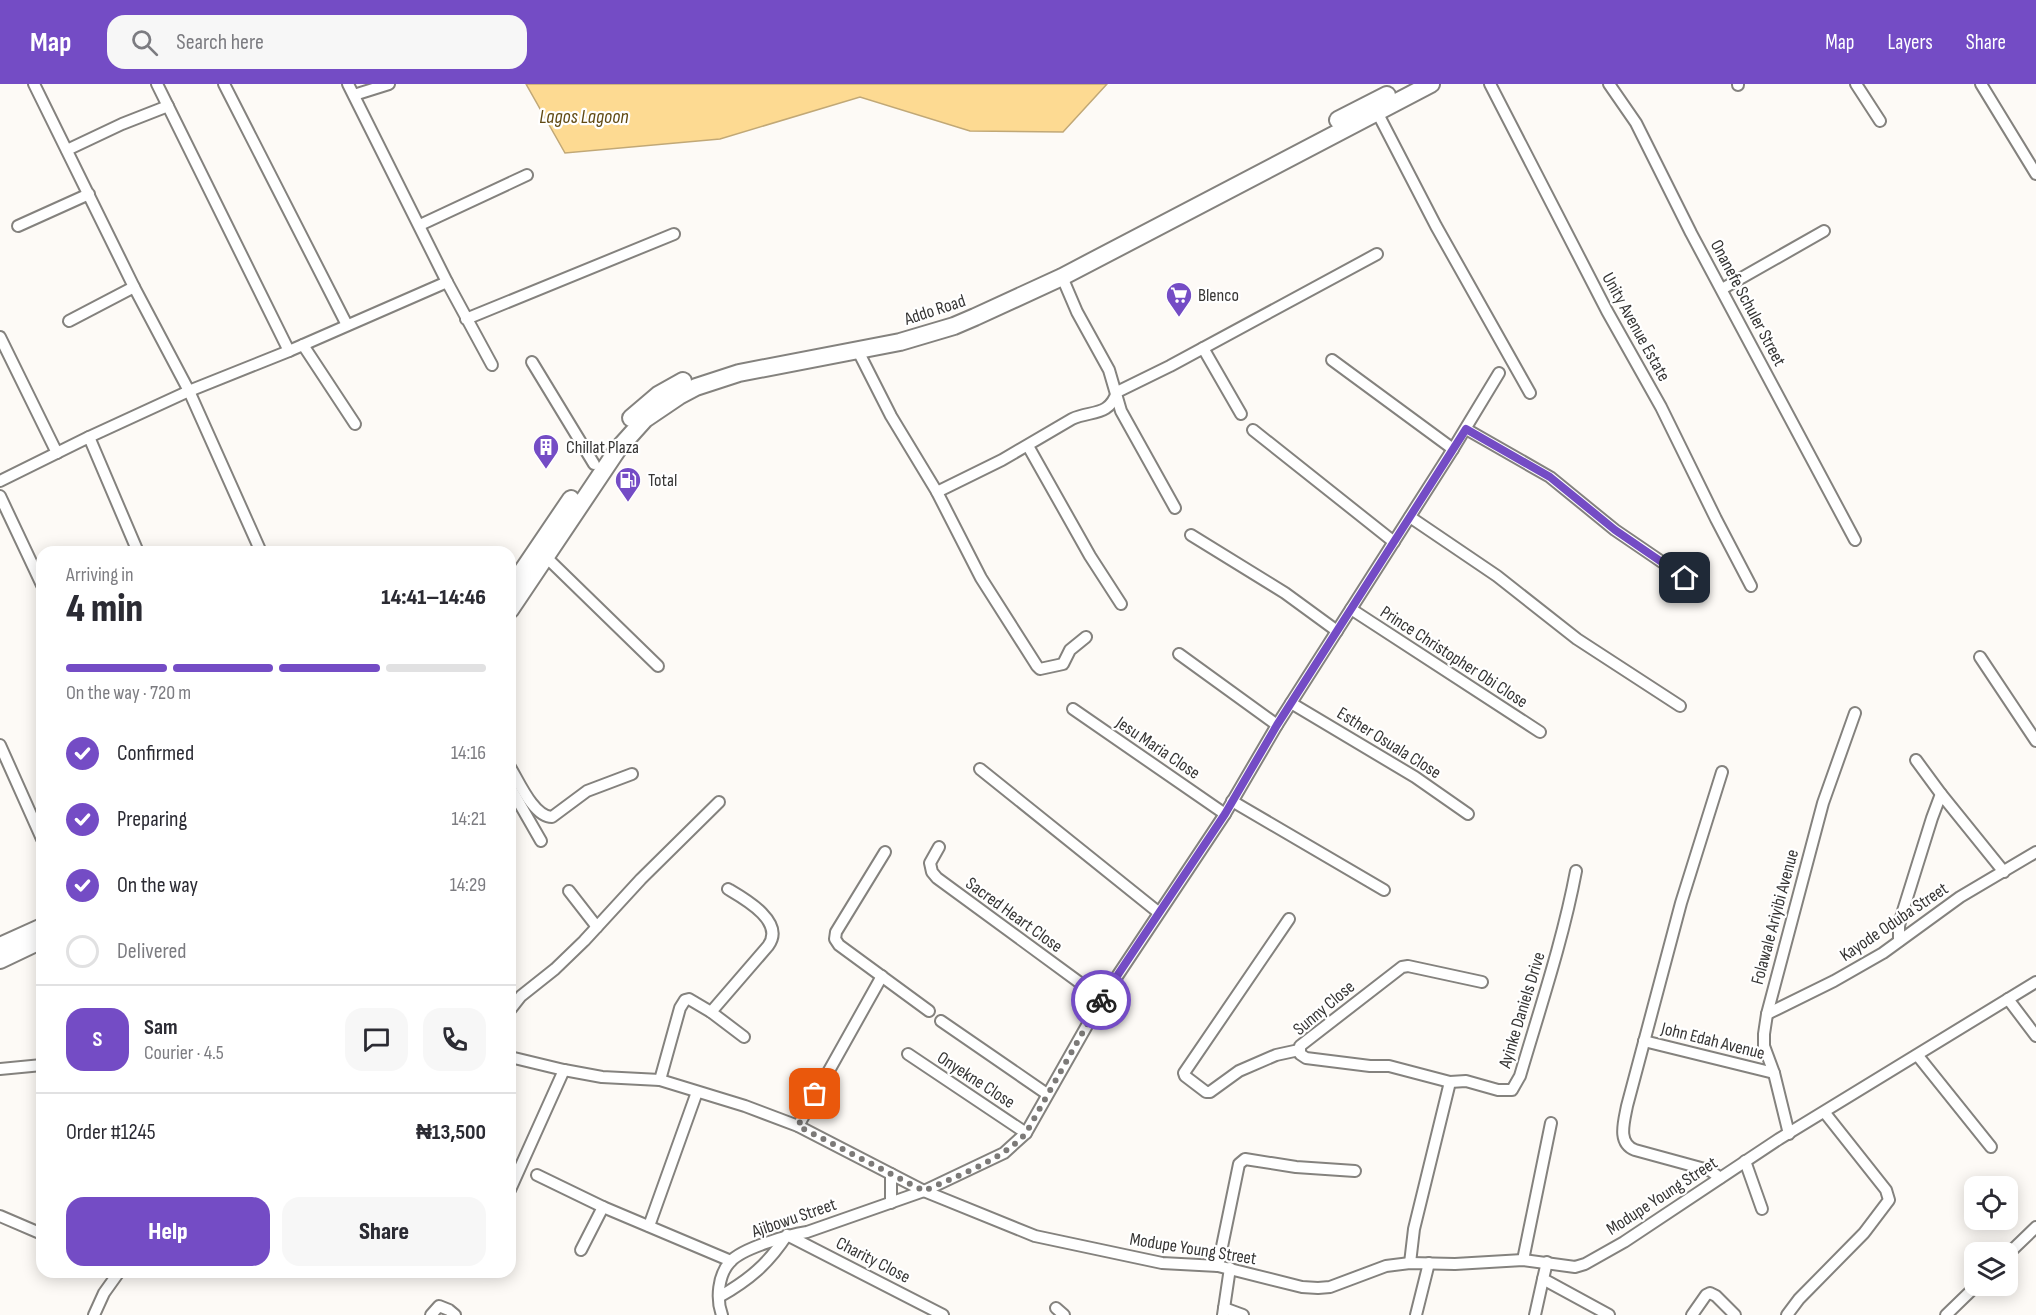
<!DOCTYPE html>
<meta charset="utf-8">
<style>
:root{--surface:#fff;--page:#f7f7f7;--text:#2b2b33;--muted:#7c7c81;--line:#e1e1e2;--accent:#744cc5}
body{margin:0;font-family:"Sofia Sans Condensed",sans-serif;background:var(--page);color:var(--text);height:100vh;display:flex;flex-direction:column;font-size:22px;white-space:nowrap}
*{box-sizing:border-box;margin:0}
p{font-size:20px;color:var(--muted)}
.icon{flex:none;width:33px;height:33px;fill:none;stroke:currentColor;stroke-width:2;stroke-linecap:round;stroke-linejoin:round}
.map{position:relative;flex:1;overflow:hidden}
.details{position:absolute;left:36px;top:462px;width:480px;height:732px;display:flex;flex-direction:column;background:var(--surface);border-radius:18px;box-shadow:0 3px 15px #0003}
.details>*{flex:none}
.fabs{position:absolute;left:1964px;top:1092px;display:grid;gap:12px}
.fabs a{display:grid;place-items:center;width:54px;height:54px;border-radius:12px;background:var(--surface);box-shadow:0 3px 15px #0003;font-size:30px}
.pin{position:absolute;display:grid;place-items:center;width:51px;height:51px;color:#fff;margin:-26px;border-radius:12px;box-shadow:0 3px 9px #0006}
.courier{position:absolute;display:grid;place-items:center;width:60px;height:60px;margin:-30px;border:4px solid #744cc5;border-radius:50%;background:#fff;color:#222;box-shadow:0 2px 8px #0007}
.headline em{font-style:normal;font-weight:800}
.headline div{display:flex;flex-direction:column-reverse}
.headline{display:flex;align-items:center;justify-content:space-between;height:102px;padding:0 30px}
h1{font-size:39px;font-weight:800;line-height:45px}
.bar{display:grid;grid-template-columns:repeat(4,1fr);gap:9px 6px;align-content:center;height:72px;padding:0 30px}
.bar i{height:8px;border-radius:4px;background:var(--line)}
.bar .current{background:var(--accent)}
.bar p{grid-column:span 4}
.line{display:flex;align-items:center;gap:15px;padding:0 30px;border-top:2px solid var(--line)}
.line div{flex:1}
.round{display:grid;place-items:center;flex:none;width:63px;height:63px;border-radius:18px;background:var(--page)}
ol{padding:0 30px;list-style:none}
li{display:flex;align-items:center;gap:18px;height:66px}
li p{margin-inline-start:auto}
li .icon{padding:6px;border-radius:50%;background:var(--accent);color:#fff;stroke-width:4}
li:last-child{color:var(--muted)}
li i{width:33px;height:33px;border:3px solid var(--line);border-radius:50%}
.button{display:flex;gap:12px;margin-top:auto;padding:12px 30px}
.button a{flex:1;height:69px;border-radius:18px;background:var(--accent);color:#fff;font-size:24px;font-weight:800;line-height:69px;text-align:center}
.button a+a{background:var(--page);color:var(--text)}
header{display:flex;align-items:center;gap:36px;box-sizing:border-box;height:84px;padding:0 30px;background:var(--accent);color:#fff}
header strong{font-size:28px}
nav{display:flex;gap:33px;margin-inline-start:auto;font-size:21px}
.search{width:420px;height:54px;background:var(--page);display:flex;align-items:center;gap:15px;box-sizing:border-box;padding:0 21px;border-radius:18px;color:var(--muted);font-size:22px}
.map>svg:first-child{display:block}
.water{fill:#fdda92;stroke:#c1a876;stroke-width:1.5}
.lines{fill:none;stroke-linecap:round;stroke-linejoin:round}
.minor-casing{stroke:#84827e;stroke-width:14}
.primary-casing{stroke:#84827e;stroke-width:20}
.minor{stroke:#fff;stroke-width:10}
.primary{stroke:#fff;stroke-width:16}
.done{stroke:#7c7a78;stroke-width:6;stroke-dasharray:0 10.8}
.route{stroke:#744cc5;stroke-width:8}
.labels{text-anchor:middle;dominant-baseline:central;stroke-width:4.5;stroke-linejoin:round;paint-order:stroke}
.poi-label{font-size:18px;fill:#363534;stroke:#fff;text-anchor:start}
.street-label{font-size:18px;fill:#363534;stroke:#fff}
.water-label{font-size:20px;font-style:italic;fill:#614a13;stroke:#fff}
</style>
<header>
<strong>Map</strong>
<div class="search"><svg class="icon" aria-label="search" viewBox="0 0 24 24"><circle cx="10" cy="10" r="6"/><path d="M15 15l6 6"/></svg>Search here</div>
<nav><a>Map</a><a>Layers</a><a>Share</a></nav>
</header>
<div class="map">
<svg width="2036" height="1231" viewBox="0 0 2036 1231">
<rect width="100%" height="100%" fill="#fdfaf6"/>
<!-- water -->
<polygon class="water" points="526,0 1107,0 1063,48 970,47 860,13 720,55 565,69"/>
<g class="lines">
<!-- minor casing -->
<g class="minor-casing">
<g id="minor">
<polyline points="34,0 134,203 189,307 261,468"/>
<polyline points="157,0 289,267"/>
<polyline points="224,0 347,241"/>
<polyline points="1490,0 1607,227 1661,323 1716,435 1751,502"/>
<polyline points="1609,0 1636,39 1691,149 1855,456"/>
<polyline points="1738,0 1738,1"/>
<polyline points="1856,0 1880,37"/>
<polyline points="1981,0 2036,90"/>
<polyline points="354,11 389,0"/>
<polyline points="1377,28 1436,142 1530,309"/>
<polyline points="67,66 122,40 168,22"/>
<polyline points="420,141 527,91"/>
<polyline points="18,142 89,110"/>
<polyline points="1062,193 1077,228 1109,286 1121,327 1175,424"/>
<polyline points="447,198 492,281"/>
<polyline points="1722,205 1824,147"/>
<polyline points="466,235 674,150"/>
<polyline points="69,237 134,203"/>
<polyline points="0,253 57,369"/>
<polyline points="303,261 355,340"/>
<polyline points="1203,264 1241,330"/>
<polyline points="857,265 891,332 937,408 981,494 1037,582 1040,585 1063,580 1070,566 1086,553"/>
<polyline points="1332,276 1453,365"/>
<polyline points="532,278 594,380"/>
<polyline points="1466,345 1550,393 1615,446 1703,506"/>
<polyline points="1253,346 1394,458"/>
<polyline points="89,353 189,307 289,267 447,198 348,0"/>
<polyline points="1028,362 1090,472 1121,520"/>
<polyline points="0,397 89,353 138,468"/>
<path d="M937,408L1002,376L1072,335C1091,326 1109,333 1117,308L1170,282L1377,170"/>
<polyline points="0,412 42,501"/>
<polyline points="1410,433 1497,492 1577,555 1680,622"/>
<polyline points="1191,451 1285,509 1337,547"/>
<polyline points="546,473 658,582"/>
<polyline points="1351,525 1540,648"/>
<polyline points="1179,570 1277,641"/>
<polyline points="1980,573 2036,657"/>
<polyline points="1291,619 1415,693 1468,730"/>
<polyline points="1073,625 1225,730"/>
<polyline points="0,661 42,755"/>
<polyline points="1916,676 1941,710"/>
<path d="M510,683C519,698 534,733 552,733L587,707L632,690"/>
<polyline points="980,685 1158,828"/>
<polyline points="510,703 541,757"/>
<polyline points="1232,717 1384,806"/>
<polyline points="939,763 930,779 932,788 937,794 1102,915"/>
<polyline points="885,768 836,848 835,855 839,861 929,927"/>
<polyline points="569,807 597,843"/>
<polyline points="1289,835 1184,989 1185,992 1206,1008 1210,1008 1239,987 1276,971 1299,966"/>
<polyline points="1899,857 1899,842 1902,830 1932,734 1941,710 2004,788"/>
<path d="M1482,898L1408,882L1402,883L1300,962V970L1306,974L1370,982H1389L1450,998L1466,997L1498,1006H1512L1520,992C1540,924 1563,856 1576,787"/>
<polyline points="2008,915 2036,952"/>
<polyline points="510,926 521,912 555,885 584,857 641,795 719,718"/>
<path d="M711,928L768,862C786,838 745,815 728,805"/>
<polyline points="1767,930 1834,897 1883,869 1960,813 2036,768"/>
<polyline points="941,937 1047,1010"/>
<polyline points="1644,957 1774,989"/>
<polyline points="908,970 1026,1049"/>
<polyline points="1918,972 1991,1063"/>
<polyline points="510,973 564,986 602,993 660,996 745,1022 798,1042 924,1107 1035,1152 1162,1179 1218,1182 1302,1203 1318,1204 1330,1203 1386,1182 1410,1179 1455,1180 1523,1176 1575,1183 1585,1180 1624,1158 1779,1055 2036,898"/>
<polyline points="0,985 42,981"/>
<polyline points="660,996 680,924 685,916 689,915 711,928 744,953"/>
<polyline points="798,1042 882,892"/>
<polyline points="1789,1050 1774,989 1764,962 1764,950 1767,930 1823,719 1855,629"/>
<polyline points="1745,1077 1762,1125"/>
<polyline points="537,1091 603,1123 731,1177"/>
<path d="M1720,1094L1711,1087L1701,1084L1635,1066C1617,1059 1624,1038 1627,1022L1681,819L1722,688"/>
<polyline points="510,1106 564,986"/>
<polyline points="891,1119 891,1090"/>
<polyline points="0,1132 42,1150"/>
<polyline points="649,1142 697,1008"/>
<polyline points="581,1166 603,1123"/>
<polyline points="2007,1171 2036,1143"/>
<polyline points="1523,1176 1551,1039"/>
<polyline points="1547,1178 1543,1195 1609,1231"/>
<polyline points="1410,1179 1414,1145 1450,998"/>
<polyline points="1218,1182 1239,1080 1245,1075 1296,1083 1355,1087"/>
<path d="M719,1213C749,1196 768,1180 787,1151L943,1231"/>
<polyline points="1056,1224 1064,1231"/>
<polyline points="1224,1224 1243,1231"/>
<polyline points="94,1231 104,1209 119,1188"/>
<polyline points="431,1231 439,1222 449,1226 455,1231"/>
<path d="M722,1231C716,1215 718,1191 730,1178C742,1164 789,1151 807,1148L924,1107L1004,1069L1026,1049L1102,915L1225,730L1277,641L1453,365L1499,289"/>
<polyline points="1223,1231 1230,1184"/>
<polyline points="1416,1231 1429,1179"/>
<polyline points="1535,1231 1543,1195"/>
<polyline points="1692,1231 1706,1211 1710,1209 1716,1212 1735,1231"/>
<polyline points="1787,1231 1799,1215 1864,1149 1889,1116 1886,1106 1825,1029"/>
<polyline points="1946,1231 1976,1202"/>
</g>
</g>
<!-- primary casing -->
<g class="primary-casing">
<g id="primary">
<polyline points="1338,36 1387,11"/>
<polyline points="631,334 658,311 683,297"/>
<polyline points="510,505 571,415"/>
<polyline points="510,526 618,365 645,335 679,312 696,303 739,289 900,258 954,242 975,233 1062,193 1431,0"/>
<polyline points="0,862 42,843"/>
<polyline points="0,876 42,856"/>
</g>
</g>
<!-- minor -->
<use href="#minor" class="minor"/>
<!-- primary -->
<use href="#primary" class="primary"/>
</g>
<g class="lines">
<!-- done -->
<path class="done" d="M815,1010L798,1042L924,1107C956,1092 1003,1076 1026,1049L1101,916"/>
<!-- route -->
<polyline class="route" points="1101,916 1225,730 1277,641 1466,345 1550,393 1615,446 1685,494"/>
</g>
<!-- icons -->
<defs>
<g id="supermarket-pin" transform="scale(1.35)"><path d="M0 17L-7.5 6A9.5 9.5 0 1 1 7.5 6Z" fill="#744cc5" stroke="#fff"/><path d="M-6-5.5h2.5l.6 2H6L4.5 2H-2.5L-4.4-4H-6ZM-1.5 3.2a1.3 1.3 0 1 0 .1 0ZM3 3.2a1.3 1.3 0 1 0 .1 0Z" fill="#fff"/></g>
<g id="building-pin" transform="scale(1.35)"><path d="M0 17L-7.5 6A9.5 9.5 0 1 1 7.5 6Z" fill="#744cc5" stroke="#fff"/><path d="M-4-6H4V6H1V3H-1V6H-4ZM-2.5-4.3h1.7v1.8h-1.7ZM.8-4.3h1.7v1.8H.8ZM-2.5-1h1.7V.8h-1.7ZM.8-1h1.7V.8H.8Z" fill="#fff"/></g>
<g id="fuel-pin" transform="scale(1.35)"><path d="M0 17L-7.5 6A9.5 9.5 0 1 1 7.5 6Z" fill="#744cc5" stroke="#fff"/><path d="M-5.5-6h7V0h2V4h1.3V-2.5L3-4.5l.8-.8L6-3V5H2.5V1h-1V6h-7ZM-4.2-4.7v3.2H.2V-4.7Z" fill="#fff"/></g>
</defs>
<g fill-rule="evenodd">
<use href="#supermarket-pin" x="1179" y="211"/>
<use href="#building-pin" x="546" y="363"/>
<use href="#fuel-pin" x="628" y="396"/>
</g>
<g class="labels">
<!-- poi labels -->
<g class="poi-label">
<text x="1198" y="211">Blenco</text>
<text x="566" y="363">Chillat Plaza</text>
<text x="648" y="396">Total</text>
</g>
<!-- street labels -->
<g class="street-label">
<text transform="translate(1748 219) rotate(62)">Onanefe Schuler Street</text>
<text transform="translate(935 226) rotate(-18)">Addo Road</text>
<text transform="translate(1636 243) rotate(61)">Unity Avenue Estate</text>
<text transform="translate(1454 573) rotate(33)">Prince Christopher Obi Close</text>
<text transform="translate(1389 659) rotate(32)">Esther Osuala Close</text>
<text transform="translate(1158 664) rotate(34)">Jesu Maria Close</text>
<text transform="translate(1014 831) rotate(36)">Sacred Heart Close</text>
<text transform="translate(1775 833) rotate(-75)">Folawale Ariyibi Avenue</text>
<text transform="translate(1894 838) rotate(-34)">Kayode Oduba Street</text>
<text transform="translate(1324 924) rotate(-40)">Sunny Close</text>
<text transform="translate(1522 926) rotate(-73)">Ayinke Daniels Drive</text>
<text transform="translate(1713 957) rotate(14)">John Edah Avenue</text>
<text transform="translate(976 996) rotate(33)">Onyekne Close</text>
<text transform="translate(1662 1112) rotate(-33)">Modupe Young Street</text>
<text transform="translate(794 1134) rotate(-19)">Ajibowu Street</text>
<text transform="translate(1193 1165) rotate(9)">Modupe Young Street</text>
<text transform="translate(873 1176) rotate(27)">Charity Close</text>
</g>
<!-- water labels -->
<g class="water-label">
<text x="584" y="33">Lagos Lagoon</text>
</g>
</g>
</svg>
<div class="fabs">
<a><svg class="icon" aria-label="locate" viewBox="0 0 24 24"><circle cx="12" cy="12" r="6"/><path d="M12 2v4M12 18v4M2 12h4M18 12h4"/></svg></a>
<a><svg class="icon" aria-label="layers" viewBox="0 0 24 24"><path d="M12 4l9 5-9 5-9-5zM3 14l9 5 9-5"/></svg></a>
</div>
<div class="pin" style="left:815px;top:1010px;background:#ea580c"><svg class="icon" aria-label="bag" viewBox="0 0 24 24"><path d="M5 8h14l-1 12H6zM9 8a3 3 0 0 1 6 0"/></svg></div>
<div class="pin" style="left:1685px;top:494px;background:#1f2937"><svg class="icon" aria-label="home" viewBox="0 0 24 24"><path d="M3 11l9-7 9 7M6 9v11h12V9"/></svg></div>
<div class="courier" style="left:1101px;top:916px"><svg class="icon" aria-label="bike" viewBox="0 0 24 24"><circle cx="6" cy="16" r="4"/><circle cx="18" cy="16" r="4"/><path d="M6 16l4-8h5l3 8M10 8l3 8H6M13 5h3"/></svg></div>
<section class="details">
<div class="headline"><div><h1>4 min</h1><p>Arriving in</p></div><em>14:41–14:46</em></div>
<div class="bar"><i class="current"></i><i class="current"></i><i class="current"></i><i></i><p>On the way · 720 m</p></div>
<ol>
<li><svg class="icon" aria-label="check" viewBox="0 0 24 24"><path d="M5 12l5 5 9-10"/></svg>Confirmed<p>14:16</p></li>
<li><svg class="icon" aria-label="check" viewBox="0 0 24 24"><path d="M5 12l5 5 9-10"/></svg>Preparing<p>14:21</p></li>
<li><svg class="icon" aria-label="check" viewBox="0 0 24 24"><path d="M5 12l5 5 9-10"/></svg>On the way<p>14:29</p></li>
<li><i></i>Delivered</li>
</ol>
<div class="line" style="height:108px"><b class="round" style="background:var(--accent);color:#fff">S</b><div><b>Sam</b><p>Courier · 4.5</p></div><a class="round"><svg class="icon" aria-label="chat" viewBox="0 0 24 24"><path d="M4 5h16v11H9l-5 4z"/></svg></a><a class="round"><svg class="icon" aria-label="phone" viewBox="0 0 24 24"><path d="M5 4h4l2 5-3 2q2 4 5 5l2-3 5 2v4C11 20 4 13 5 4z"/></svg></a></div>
<div class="line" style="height:78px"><div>Order #1245</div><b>₦13,500</b></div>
<div class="button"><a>Help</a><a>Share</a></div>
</section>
</div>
